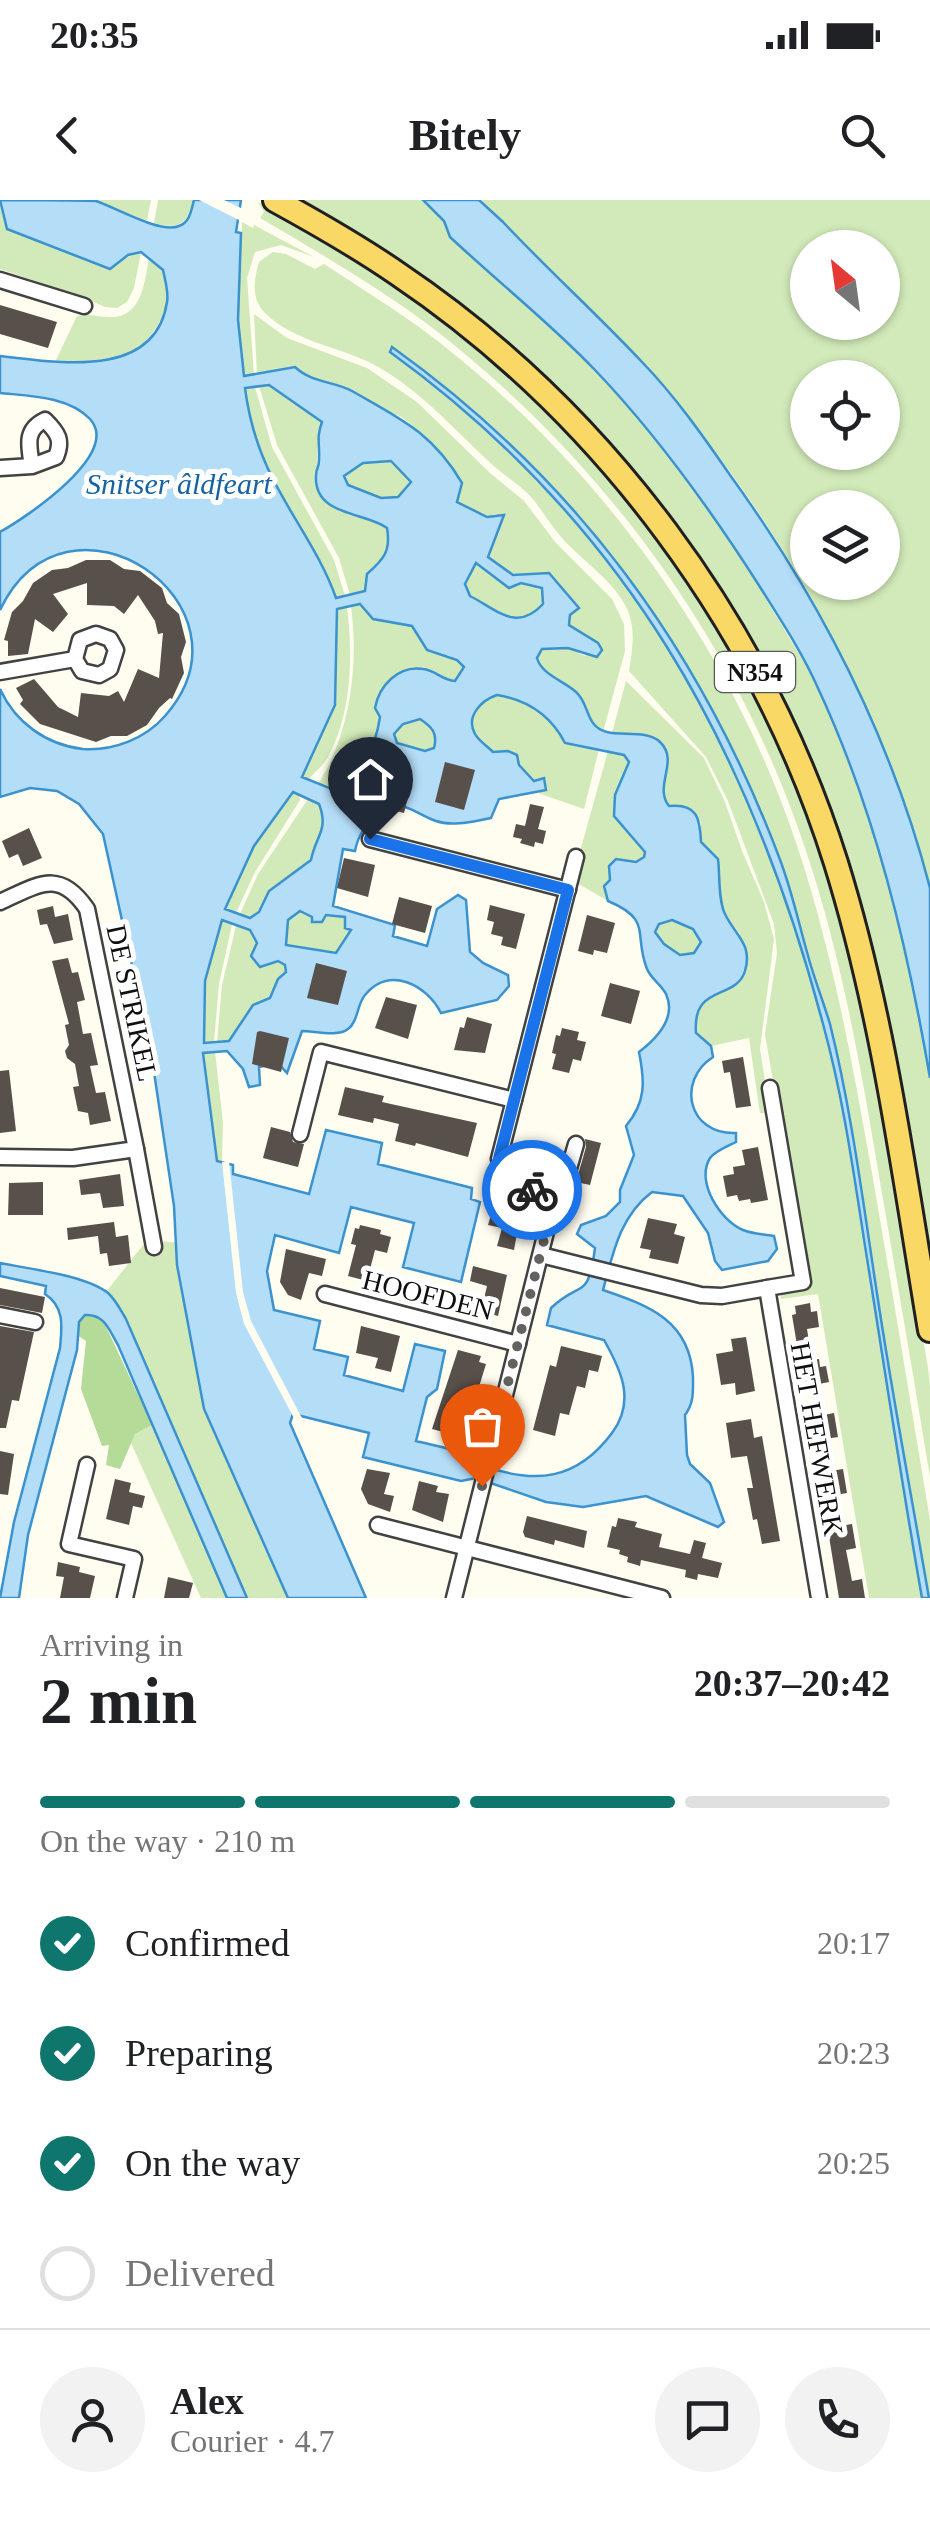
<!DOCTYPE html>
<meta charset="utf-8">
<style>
:root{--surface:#fff;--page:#f2f2f2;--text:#202124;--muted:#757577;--line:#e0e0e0;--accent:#0f766e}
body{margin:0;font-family:"Times New Roman",serif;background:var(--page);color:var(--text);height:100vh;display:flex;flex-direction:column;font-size:38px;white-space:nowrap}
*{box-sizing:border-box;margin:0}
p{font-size:32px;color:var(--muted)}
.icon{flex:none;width:55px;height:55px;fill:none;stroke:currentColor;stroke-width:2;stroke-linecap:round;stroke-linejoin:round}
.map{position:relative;height:1398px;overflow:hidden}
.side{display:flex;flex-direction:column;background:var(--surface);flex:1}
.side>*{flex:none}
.needle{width:65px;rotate:331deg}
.controls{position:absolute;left:790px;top:30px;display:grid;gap:20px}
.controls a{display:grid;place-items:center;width:110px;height:110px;border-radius:50%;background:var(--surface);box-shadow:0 2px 8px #0004;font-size:50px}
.pin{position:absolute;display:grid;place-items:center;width:85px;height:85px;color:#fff;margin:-102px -42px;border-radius:50% 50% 50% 0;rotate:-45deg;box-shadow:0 0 10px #0007}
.pin .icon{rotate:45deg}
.courier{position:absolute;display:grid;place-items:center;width:100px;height:100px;margin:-50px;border:8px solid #1a73e8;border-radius:50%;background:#fff;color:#222;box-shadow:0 2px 12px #0007}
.overview em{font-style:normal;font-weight:700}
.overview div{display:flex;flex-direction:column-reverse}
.overview{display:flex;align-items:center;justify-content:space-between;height:170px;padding:0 40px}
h1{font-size:65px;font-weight:700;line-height:75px}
.bar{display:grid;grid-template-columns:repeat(4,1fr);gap:15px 10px;align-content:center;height:120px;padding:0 40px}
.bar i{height:12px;border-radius:8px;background:var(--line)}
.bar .selected{background:var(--accent)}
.bar p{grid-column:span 4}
.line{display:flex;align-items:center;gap:25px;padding:0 40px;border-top:2px solid var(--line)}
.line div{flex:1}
.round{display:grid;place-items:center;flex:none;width:105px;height:105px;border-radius:52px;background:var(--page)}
ol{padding:0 40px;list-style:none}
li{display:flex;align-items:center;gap:30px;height:110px}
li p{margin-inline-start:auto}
li .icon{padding:10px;border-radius:50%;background:var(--accent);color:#fff;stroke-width:4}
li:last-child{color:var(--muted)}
li i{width:55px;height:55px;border:5px solid var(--line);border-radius:50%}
.status{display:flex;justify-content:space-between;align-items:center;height:70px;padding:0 50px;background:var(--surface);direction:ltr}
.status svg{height:28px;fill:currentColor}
header{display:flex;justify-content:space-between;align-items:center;height:130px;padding:0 40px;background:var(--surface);font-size:45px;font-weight:700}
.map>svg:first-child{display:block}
.green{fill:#d2eab9;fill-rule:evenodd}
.forest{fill:#b5db98}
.water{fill:#b4ddf7;stroke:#3a92cf;stroke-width:2.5;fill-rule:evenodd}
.pier{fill:#fffcf0}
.building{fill:#58504b}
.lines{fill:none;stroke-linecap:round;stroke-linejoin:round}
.street-casing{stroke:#424242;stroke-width:19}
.primary-casing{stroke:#202020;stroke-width:28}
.street{stroke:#fff;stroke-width:14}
.primary{stroke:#fad866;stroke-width:22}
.done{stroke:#63625e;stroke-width:10;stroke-dasharray:0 18}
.route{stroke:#1a73e8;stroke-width:12}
.labels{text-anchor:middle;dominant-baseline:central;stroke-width:10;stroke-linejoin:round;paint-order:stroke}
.shield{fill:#fff;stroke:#575757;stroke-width:2.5}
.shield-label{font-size:25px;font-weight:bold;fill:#0f0f0f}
.street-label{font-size:28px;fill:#0f0f0f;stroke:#fff}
.water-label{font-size:30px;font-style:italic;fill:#1663a3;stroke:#fff}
</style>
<div class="status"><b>20:35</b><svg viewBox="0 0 49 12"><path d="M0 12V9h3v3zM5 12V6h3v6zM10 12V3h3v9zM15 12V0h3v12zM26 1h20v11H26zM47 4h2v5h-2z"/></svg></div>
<header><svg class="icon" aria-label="back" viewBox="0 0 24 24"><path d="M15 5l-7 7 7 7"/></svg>Bitely<svg class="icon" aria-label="search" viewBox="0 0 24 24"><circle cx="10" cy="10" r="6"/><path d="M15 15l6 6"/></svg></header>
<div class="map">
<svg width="930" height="1398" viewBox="0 0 930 1398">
<rect width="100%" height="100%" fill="#fffcf0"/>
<!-- green -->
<g class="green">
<polygon points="93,0 151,0 147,21"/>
<path d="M158,0H194C188,24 178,30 154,23Z"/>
<polygon points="295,0 423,0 444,21 451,37 594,169 651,233 730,339 816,482 839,537 886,670 916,795 930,878 930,1082 910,955 785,511 570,207"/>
<path d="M479,0H930V688C880,495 777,316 646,166C616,132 580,102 548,70C525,47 503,22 479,0ZM808,48H882V122H808ZM808,178H882V252H808ZM808,308H882V382H808Z"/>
<path d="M258,2C510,130 719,356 814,625C852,733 873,848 892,960C900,1010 909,1060 917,1110C922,1135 928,1161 930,1186C930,1216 930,1247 930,1277C913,1173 895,1069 877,964C859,857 840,751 805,648C736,440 600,255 426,123C373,84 316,51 260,18L264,12Z"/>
<polygon points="0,6 7,29 120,60 141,52 134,88 127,102 117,108 105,107 83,97 0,69"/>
<polygon points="242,22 253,28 254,25 314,57 281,45 255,52 247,78 254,175 243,177 238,120"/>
<path d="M273,52L286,54L315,69L324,64C356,85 388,105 419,127C583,248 717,425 787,617C828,729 849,845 870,962C891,1081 910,1201 930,1320V1398C918,1367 916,1322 910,1287C894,1198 879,1108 866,1018C856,954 845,888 830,825C824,803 815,782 809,760C740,503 609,304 393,147L390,152C625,322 751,546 823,824C846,909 856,997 871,1084C888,1189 906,1293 922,1398H869L818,1094L781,1099L780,1093L808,1088L765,834L777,753L774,724L728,601L706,557L629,471C632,451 636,431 628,411C615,381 583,362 562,338C550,325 542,309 530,296C520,285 506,277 495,267C456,232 426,195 380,168C343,146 296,144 264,112C251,98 254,79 259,62Z"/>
<path d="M149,57C186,82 161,139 127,155C106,165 78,164 55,162L77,116C89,113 97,117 109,117C142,119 145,81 149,57Z"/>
<polygon points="254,114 287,138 367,168 417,202 490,273 524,301 556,343 612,399 624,424 625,451 603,532 586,516 580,494 539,466 537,457 542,449 568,448 585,456 598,443 569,425 570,415 549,373 513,375 488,357 496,314 487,317 456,302 429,240 402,217 367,204 350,190 306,178 273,171 257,175"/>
<path d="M269,185L323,222C314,241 320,258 315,279L348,315L378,321L387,328C392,351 384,359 367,374L365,391L350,395L339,358L277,245L259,186Z"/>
<path d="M244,187H255L272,247L334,360L345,396L336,399C322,355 293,319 273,279C258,250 249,219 244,187Z"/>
<polygon points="391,261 411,282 398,297 381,298 347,285 344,276 363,263"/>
<path d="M476,363L509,387L521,383L543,388V404C517,432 499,411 470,396L465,384Z"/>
<path d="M360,404L373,419L412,426L427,450L457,460L464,467L455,481L445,480L380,517C375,550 361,575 329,588L318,584C350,534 359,467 351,406Z"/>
<path d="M347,407C353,456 352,513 328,557C321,569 315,570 309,580L302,577L335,505L337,408Z"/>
<path d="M626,481L704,558L725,602L742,651L764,702L774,739L760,849L770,913H760L749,838L711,846L696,833C693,800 712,794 739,782L740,734L723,712L718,659L701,642V622L679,605L669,606C659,594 665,580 668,566L643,536L612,533Z"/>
<path d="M497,495C528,500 551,516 566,543L599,549L584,609L538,593L546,590L519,565L517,555L509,551L493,552C488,547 478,540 475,534C465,516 481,500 497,495Z"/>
<path d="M420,519C432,527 438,533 434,549L425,551L396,543L394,534L403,523Z"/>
<polygon points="608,551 624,555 629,562 615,595 614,616 645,652 644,657 636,662 616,659 611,680 605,686 608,701 577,683 583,659 581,648"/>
<polygon points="292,592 299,595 300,600 255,672 236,713 225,710 254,646"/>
<path d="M308,599L319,604C329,630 316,634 311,659L269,691L259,712L250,719L240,714L258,674Z"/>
<polygon points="301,711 312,718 325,715 345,717 351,730 336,754 285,746 288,720"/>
<polygon points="221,720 232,724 219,784 214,842 204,843 205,781"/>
<polygon points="672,720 693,729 701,742 694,753 680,755 664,744 655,732 659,724"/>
<polygon points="236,726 250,730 257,743 260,767 278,761 285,765 286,772 270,799 253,805 229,841 217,842 222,785"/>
<polygon points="203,852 215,852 223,923 222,962 217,961"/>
<polygon points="161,1041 177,1043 177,1065 204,1209 288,1398 247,1398 126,1119 106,1092 143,1045 161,1046"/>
<polygon points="152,1225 227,1398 201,1398 131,1243 135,1234"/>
</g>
<!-- forest -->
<polygon class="forest" points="86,1114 94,1114 103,1120 152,1225 135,1234 120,1269 106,1265 109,1245 102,1246 81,1189 86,1141 77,1135 81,1117"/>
<!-- water -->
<g class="water">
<path d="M0,0C27,0 71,0 96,1C115,7 160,34 179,26C190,22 191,11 194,0H241L236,32L241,33L238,120L244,176L295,167C312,183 333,181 352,191C399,218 432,232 462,283L457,302L487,317L504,315L488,357L513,375L549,373L579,408L570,415L569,425L598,443L602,450L597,457L568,448L542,449L537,458C541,474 564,481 576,492C590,504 585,527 607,532C623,536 647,530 660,542C680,561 653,586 669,606C697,603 700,618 701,642L718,659C720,674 718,700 725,714C735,735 753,744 745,771C736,801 692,783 696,833L711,846L713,857C676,881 688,935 736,933V942C728,946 715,951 710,958C695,982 721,1021 743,1030C752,1034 764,1034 774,1036L777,1049L768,1061L722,1070L715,1061L708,1033L683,996L652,992C620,1016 613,1053 603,1090C650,1106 690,1121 693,1177C693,1192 694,1203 685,1215L687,1255L690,1264L710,1283L724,1322L718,1327L646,1296L583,1307L546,1302L476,1278L461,1281L363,1257L369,1233L293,1214L290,1223L366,1398H288L204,1209L177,1065L174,1006L151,852L103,634L79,604L57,591L30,588L0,597V489C15,522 46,545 83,549C113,551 145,539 165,516C264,404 67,270 0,410V332C25,318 122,254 90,219C68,196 29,196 0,193V156C56,162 155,181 167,102C169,93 165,80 163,70L141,52L128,55L110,69L7,29ZM269,185L322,222C316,238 320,244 319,260C319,269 316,267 316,276C314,316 365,312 387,328C391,351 384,359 367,374L365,391L336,398C321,355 293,319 273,279C258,250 249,219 245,188ZM391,261L411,282L398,297L381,298L348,285L344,276L363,263ZM476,363L509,388L521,383L542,388L543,404C517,432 499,411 470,396L465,384ZM360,404L373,419L412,426L427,450L457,460L464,467L455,481C442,480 435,470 423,469C398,465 379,486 375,508L380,517C375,551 361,575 329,588L302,577L335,505L337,409ZM497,495C528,500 551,516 565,543L624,555L629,562L615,595L614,616L645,652L644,657L636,662L616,659L609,666L610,680L604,686L608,701C653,720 633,733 647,769C651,779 661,784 666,794C677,818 656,839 639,852C645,882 646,902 626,926L634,955L620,990V1002L606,1016L581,1025L577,1034L595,1048C588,1102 581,1079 551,1108L547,1125L604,1140C621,1170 636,1201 612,1233C577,1280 536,1285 481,1265C474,1262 469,1256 462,1253C447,1247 431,1245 416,1241L427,1197L437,1189L445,1151L415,1144L403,1191L344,1175L348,1157L314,1149L320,1121L274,1110L267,1071L275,1035L339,1053L351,1007L414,1023L403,1067L461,1082L480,1002L471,999L472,988L378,964L382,943L326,930L309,994L233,974V965L217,961L203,853L227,851L243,869L249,887L260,885L259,867L278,863L287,873L302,831C314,831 339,837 348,829C358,822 357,804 365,795C389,765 427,785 441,813L497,800L509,786L508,775L483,763L470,752L466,700L458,695L437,709L427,746L393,736L395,725L333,706L343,649L355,651C358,636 363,629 373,618C396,591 412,613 436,621C453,627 474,621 491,618L499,599L546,590L544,578L534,581L519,565L517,555L508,551L493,552C488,547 478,540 475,534C465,516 482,500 497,495ZM420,519C432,527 438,533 434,548L425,551L397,543L394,534L403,524ZM293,592L319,604C329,630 316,635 311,660L269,691L259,712L250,718L225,709L254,646ZM300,711L312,717V722H322L326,715L345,717V728L351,730L336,753L286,745L288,720ZM222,720L250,730L257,743L251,756L260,767L278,761L285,765L286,772L278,779L270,798L253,805L229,841L204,843L205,781ZM672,720L693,729L701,742L694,753L680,755L664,744L655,732L659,724Z"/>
<path d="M423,0H479L503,22C548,70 597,114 642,162C675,196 703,236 730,275C821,401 891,537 930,688V878C907,744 875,610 817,486C802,452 780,419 760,387C711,310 658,236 595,170C550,123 498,82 450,37L444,21Z"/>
<path d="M392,147C575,278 700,448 779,657C793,693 800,730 811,766C817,786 824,804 830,824C852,912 864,1010 878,1100C893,1199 912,1299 929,1398H922C903,1291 887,1184 870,1077C856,992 846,907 823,824C749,545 626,323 390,152Z"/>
<path d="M0,1063C29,1069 85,1075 108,1093C116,1100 121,1111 126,1119L247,1398H227L118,1145C109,1130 105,1114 85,1115L79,1122L77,1150L28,1335L19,1398H0L14,1322L60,1148C62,1127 65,1107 45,1094L46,1086L0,1076Z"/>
</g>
<!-- pier -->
<g class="pier">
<polygon points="199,0 224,0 245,10 243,22"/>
<polygon points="229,961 243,1092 251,1121 304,1222 296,1222 244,1124 236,1093 222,962"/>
</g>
<!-- building -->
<g class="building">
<polygon points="0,105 57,122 48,148 0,134"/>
<polygon points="86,360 110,360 124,369 140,371 162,388 167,403 179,414 186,442 181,457 184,473 172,499 170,498 159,508 147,525 127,536 111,536 96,542 40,524 20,504 23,500 16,488 34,479 58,507 78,517 81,493 109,496 118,491 124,502 138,469 159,478 163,433 158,434 155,421 138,395 124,414 114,406 87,405 87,383 53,394 68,414 53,432 35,419 28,454 8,456 8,441 4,440 12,412 23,401 33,383 52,370 68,368"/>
<polygon points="445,562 475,570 464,610 435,602"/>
<polygon points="382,571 413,579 404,613 373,605"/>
<polygon points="530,604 544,607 538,629 546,631 543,644 535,642 534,647 520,643 522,639 513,637 516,624 525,626"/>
<polygon points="29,628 42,658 23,666 18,654 9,658 2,641"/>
<polygon points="344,658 375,665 368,697 337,688"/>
<polygon points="399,697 432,706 425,733 392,724"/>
<polygon points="490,705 525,714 516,749 501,745 503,737 491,734 494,722 487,720"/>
<polygon points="53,706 55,717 68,714 73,740 54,744 47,724 40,725 37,710"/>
<polygon points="587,715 615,723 607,753 594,750 593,755 578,751"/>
<polygon points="68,758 72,773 78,772 85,800 77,802 83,834 91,833 98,865 90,866 96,893 105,892 111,921 90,925 88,913 78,911 73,887 79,886 75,864 67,858 65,851 69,845 65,825 69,824 52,761"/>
<polygon points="316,763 347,771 338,805 307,798"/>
<polygon points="610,783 640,791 631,824 601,816"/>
<polygon points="386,797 417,805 408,839 375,828"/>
<polygon points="467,817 492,824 485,853 454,850 460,827 464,828"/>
<polygon points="562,828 579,832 577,840 586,842 581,861 573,859 569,873 552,869 556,854 552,853 556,835 560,836"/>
<polygon points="260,831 289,838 281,872 252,864 257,832"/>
<polygon points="743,857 751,906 736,908 730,872 724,873 722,861"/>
<polygon points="9,870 16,931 0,933 0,871"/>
<polygon points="345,887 384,896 382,902 477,923 468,957 416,943 415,946 395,941 399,924 374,918 373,923 338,915"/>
<polygon points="271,927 290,932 293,942 304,944 298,967 263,958"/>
<polygon points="585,939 601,943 590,985 576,982 586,947"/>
<polygon points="758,947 768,1000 751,1003 750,999 739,1001 737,995 727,997 723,976 734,974 733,967 745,965 742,950"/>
<polygon points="120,974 124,1006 103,1008 100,993 81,995 79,980"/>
<polygon points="43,982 43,1015 8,1015 9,983"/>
<polygon points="494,1005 521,1012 514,1050 497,1046 502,1028 488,1025"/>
<polygon points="648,1018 677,1024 674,1034 685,1037 678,1064 649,1058 651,1050 640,1048"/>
<polygon points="114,1022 116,1037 128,1035 131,1063 109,1066 107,1053 100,1054 98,1036 68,1040 67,1028"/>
<polygon points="360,1025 381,1030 380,1034 391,1037 387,1053 375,1050 367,1081 348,1076 356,1045 351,1044 355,1028 359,1029"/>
<polygon points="286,1049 326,1059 322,1076 309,1073 301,1100 288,1095 280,1082"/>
<polygon points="473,1066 507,1075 498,1116 481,1111 487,1086 470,1081"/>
<polygon points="0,1088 45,1097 42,1113 0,1105"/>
<polygon points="810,1103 811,1112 817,1111 819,1127 807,1129 811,1155 799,1157 792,1115 796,1114 795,1106"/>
<polygon points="0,1126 34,1132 19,1201 12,1200 6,1228 0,1228"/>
<polygon points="361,1126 400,1136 391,1172 375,1168 378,1158 356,1153"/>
<polygon points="746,1137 755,1191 736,1195 735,1183 721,1185 716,1154 733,1151 731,1139"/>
<polygon points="561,1146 602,1156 598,1172 589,1170 585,1188 577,1186 569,1215 560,1213 555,1236 533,1230 550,1165 556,1167"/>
<polygon points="458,1150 481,1156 479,1162 486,1164 479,1187 477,1187 463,1214 472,1216 466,1238 432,1229"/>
<polygon points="819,1159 820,1167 826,1166 829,1182 804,1187 800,1162"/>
<polygon points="834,1213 838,1237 825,1239 831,1271 843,1269 847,1293 835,1295 840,1326 852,1324 856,1348 846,1350 852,1381 862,1379 865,1398 839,1398 827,1324 809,1218"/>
<polygon points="751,1219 754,1238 762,1236 780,1341 762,1344 757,1319 753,1320 747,1288 753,1288 747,1256 731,1258 726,1223"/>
<polygon points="0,1251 14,1254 8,1295 0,1294"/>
<polygon points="367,1269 390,1273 384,1294 394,1296 390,1312 368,1304 361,1289"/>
<polygon points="115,1279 131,1283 129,1292 145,1296 142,1308 133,1306 129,1325 106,1319"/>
<polygon points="419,1281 438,1286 436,1292 449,1294 443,1322 412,1310"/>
<polygon points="527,1316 587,1331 584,1348 555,1340 554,1345 525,1337 523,1332"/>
<polygon points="618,1318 637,1322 635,1327 662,1334 659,1347 690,1354 694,1340 706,1343 702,1358 722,1363 718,1378 698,1374 697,1380 685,1377 686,1370 641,1360 640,1366 627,1362 628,1357 619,1354 620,1350 607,1347 612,1326 616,1327"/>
<polygon points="58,1362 80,1367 79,1372 95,1376 90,1398 60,1398 64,1377 56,1376"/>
<polygon points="168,1377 193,1383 189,1398 164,1398"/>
</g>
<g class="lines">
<!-- street casing -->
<g class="street-casing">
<g id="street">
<polyline points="0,80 84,106"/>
<path d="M0,268L32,266L56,257C63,240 58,233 45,220C24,230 29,246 32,266"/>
<polyline points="0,472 75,459 82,471 99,475 110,469 116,450 110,439 96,434 80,440 75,459"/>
<polyline points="370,639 568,690"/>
<path d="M0,702C38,685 59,668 87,709L136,949L73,958L0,957"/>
<polyline points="300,934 321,852 514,900"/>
<polyline points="136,949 154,1047"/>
<polyline points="546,998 566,979 576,944"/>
<polyline points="541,1055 701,1095 722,1096 767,1088 819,1398"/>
<polyline points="767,1088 803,1082 770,888"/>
<polyline points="325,1094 518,1144"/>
<polyline points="0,1115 35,1122"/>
<polyline points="87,1265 69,1344 134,1359 125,1398"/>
<polyline points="378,1325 662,1398"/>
<path d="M454,1398L550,1016C551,987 526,992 506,981L499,959L576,657"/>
</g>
</g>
<!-- primary casing -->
<g class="primary-casing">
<path id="primary" d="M275,0C317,23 359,47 398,74C604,213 762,427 836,663C883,814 904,974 930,1130"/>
</g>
<!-- street -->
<use href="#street" class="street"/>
<!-- primary -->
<use href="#primary" class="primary"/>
</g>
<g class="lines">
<!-- done -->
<polyline class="done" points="482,1286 550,1016 546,998 532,990"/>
<!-- route -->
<path class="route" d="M370,639L568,690L499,959C500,981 513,985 532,990"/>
</g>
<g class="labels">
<!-- shield labels -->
<rect class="shield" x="715" y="452" width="80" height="40" rx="8"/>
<g class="shield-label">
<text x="755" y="472">N354</text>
</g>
<!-- street labels -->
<g class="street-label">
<text transform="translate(132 803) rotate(78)">DE STRIKEL</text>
<text transform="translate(428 1095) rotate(14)">HOOFDEN</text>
<text transform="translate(817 1239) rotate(80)">HET HEFWERK</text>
</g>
<!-- water labels -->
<g class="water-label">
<text x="179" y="283">Snitser âldfeart</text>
</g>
</g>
</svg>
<div class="controls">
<a><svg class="needle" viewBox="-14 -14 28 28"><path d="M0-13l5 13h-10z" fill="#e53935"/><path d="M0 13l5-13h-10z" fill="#757577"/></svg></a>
<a><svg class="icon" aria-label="locate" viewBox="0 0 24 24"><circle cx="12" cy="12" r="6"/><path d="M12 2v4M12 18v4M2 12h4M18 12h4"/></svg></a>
<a><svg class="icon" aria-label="layers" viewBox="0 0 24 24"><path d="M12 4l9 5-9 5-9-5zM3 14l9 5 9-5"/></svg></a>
</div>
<div class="pin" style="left:482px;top:1286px;background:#ea580c"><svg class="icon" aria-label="bag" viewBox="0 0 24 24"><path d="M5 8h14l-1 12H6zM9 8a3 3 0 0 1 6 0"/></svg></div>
<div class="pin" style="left:370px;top:639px;background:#1f2937"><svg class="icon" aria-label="home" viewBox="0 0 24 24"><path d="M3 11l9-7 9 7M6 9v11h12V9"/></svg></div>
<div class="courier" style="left:532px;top:990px"><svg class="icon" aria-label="bike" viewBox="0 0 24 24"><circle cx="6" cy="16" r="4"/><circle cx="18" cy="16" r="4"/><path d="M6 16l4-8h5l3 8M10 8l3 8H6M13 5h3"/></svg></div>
</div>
<section class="side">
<div class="overview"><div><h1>2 min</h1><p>Arriving in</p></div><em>20:37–20:42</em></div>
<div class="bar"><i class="selected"></i><i class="selected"></i><i class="selected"></i><i></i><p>On the way · 210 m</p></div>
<ol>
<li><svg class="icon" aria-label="check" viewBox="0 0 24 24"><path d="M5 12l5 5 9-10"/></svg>Confirmed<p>20:17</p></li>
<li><svg class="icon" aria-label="check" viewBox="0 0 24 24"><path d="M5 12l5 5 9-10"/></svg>Preparing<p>20:23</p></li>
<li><svg class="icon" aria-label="check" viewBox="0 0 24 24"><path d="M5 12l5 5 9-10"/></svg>On the way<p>20:25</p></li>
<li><i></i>Delivered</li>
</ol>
<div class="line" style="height:180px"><a class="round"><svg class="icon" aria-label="person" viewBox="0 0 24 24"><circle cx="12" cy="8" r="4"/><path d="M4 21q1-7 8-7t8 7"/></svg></a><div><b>Alex</b><p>Courier · 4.7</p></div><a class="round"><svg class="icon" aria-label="chat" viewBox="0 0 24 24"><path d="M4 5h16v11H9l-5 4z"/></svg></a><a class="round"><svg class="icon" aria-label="phone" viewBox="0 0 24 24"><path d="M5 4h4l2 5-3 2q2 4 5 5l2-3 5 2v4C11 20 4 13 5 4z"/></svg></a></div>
</section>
